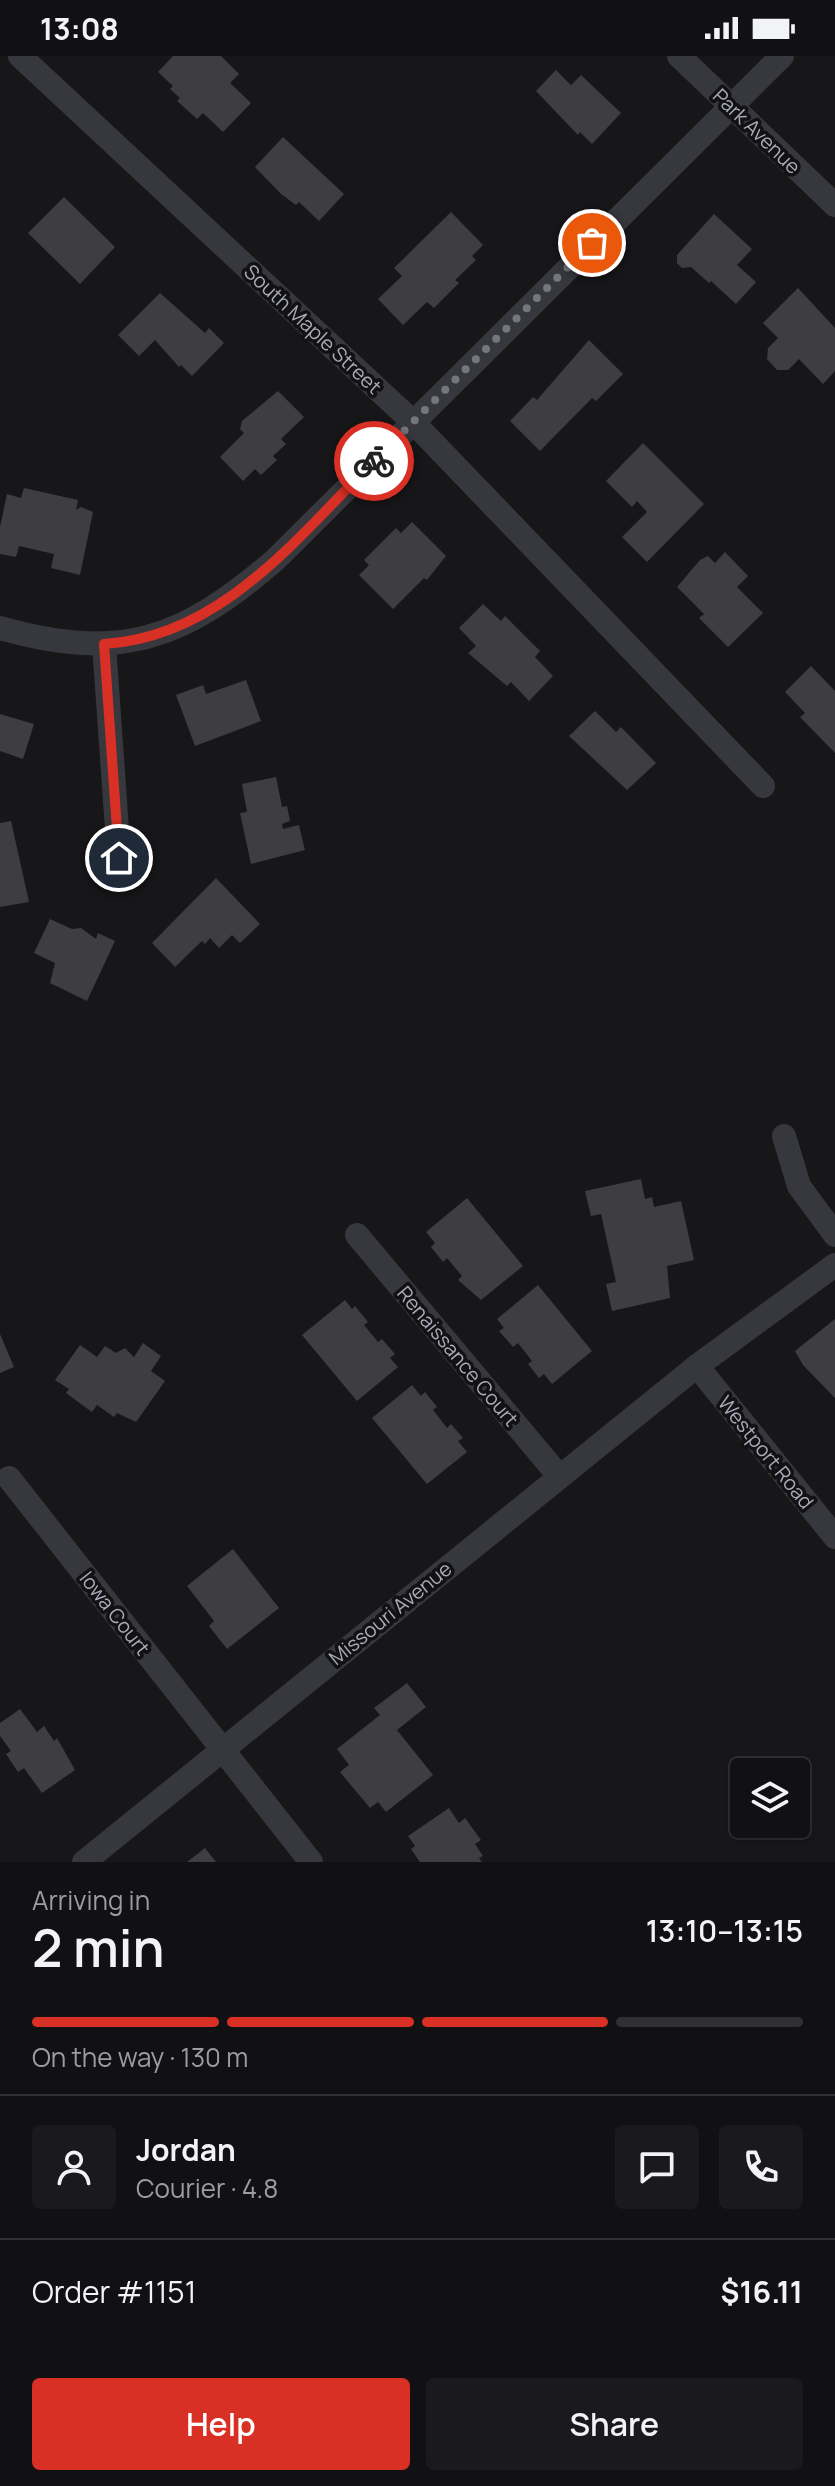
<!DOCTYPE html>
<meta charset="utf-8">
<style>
:root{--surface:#111012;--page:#1a191b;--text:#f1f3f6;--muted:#9c9d9f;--line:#303032;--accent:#d93025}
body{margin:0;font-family:Manrope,sans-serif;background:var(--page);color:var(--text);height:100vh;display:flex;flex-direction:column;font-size:30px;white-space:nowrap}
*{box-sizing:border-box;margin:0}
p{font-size:26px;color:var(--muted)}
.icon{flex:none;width:44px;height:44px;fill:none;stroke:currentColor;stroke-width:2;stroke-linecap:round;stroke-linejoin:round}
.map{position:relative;height:1806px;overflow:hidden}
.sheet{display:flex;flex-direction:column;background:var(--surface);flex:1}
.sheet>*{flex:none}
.buttons{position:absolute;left:730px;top:1702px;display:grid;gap:16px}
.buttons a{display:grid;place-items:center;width:80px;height:80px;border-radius:8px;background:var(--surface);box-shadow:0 2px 6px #0004,0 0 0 2px var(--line);font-size:40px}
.pin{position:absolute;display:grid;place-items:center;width:68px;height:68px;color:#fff;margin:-34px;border:4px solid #fff;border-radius:50%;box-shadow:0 2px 8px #0007}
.courier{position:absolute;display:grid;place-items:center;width:80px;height:80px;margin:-40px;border:6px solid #d93025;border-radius:50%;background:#fff;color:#222;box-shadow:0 2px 10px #0007}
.summary em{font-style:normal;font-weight:600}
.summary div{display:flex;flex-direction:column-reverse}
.summary{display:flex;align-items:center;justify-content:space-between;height:136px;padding:0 32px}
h1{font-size:52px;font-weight:600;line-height:60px}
.bar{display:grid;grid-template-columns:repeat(4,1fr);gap:12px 8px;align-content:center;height:96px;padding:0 32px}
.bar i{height:10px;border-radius:6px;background:var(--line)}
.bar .on{background:var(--accent)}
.bar p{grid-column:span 4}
.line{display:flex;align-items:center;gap:20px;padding:0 32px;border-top:2px solid var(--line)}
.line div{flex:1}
.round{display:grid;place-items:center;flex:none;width:84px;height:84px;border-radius:8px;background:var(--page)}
.button{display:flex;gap:16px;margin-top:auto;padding:16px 32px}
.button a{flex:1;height:92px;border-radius:8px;background:var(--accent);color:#fff;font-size:32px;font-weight:600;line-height:92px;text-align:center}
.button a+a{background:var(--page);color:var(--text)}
.status{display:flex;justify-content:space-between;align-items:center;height:56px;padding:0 40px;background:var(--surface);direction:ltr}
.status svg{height:22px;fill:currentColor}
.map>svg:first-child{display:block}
.building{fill:#3e3e42}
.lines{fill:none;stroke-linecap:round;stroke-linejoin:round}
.minor{stroke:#37383d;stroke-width:24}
.done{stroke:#757780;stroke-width:8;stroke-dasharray:0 14.4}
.route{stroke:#d93025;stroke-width:10}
.labels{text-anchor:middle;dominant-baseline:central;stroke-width:7;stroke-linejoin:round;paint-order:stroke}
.street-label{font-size:20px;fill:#a8abb8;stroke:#121113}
</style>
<div class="status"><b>13:08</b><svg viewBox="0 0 49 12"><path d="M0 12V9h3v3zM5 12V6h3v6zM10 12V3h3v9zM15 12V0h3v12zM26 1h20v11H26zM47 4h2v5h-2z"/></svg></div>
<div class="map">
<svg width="835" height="1806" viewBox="0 0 835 1806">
<rect width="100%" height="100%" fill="#171618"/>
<!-- building -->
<g class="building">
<polygon points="173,0 221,0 239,18 230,27 251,47 223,76 203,57 197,63 177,45 180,42 170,33 173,30 158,16"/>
<polygon points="556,14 571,29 581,19 621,57 592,88 580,76 578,79 536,35"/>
<polygon points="283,81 344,138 319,165 299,146 296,149 281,138 255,111"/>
<polygon points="64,141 115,191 80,228 28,177"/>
<polygon points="451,156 483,189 472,200 476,204 455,224 459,227 434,252 427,246 403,269 378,243 402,220 394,212"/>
<polygon points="714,158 752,193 737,209 756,226 736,248 711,225 709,227 691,211 682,212 677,207 677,199"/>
<polygon points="798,232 835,272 835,315 823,328 799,303 788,314 777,314 767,303 768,292 778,282 763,267"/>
<polygon points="160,237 205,277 209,272 224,287 192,320 181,309 179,311 155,284 139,300 118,279"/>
<polygon points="589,284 623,318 596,345 592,342 540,395 510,365 533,341 537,344"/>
<polygon points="278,335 304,361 281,383 286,388 273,400 277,404 261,419 255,413 243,425 220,401 244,377 240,373 242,365"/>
<polygon points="643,387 704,448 647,506 622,481 647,456 637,445 632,451 606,425"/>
<polygon points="24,432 78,444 76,454 81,451 93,456 80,519 51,512 54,498 19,490 16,501 0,498 0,471 7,438 21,442"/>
<polygon points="412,466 446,500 427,524 424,522 393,553 359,519 369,509 364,504 396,472 401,477"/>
<polygon points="725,496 748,520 737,531 763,557 728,591 699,562 704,558 677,531 700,504 708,500 715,507"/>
<polygon points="483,548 501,565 505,560 540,595 535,601 553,620 529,645 511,626 507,630 468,597 476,590 459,572"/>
<polygon points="811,610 835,635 835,697 800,661 805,657 785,636"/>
<polygon points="246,624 261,665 195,690 176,639 203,629 206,638"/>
<polygon points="595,655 616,676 621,671 656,707 627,734 569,680"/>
<polygon points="0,658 34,668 23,703 0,695"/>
<polygon points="276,721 282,751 287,750 290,765 282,768 283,773 299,769 305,794 251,808 240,757 247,756 242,728"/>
<polygon points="11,765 29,846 0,851 0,767"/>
<polygon points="216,822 260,868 240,887 232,879 219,892 210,882 205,888 202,885 175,911 152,887"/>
<polygon points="50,863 72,873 81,872 96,883 98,877 115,885 87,945 50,927 55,907 34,897"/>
<polygon points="641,1123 645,1143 652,1141 654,1151 681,1145 694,1204 667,1210 670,1242 612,1255 606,1228 616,1226 601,1158 591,1160 585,1135"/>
<polygon points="467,1142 523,1210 481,1244 458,1224 462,1220 447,1202 443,1206 431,1191 435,1187 426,1176"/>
<polygon points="538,1229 592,1295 552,1328 544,1318 539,1322 528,1308 532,1305 518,1287 513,1291 499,1275 504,1272 497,1263"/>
<polygon points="345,1244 352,1253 355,1250 368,1266 364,1269 378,1286 382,1283 395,1298 390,1302 398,1311 357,1345 302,1279"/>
<polygon points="835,1263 835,1342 803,1309 795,1295"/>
<polygon points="0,1278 14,1311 0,1317"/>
<polygon points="143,1287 161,1300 151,1315 165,1325 136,1366 117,1357 114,1361 97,1349 92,1356 66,1337 69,1333 55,1324 80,1289 97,1301 105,1290 116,1297 125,1292 134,1301"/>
<polygon points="412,1329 421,1340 425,1336 437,1351 433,1354 447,1372 451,1368 463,1382 458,1385 467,1396 427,1428 372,1362"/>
<polygon points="233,1493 279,1552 227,1593 209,1570 214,1565 187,1530"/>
<polygon points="407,1627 426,1651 397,1674 433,1719 386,1756 378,1746 370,1752 340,1716 349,1709 337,1693 380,1659 374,1652"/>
<polygon points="20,1653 37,1676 44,1670 54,1685 57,1682 75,1714 42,1737 24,1712 18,1716 6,1698 11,1695 0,1680 0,1667"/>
<polygon points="449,1752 459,1767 465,1762 481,1784 475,1788 483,1800 479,1802 482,1806 420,1806 411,1793 415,1790 408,1780"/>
<polygon points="205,1792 216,1806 187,1806"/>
</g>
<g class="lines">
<!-- minor -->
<g class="minor">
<polyline points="20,0 413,366 763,730"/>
<polyline points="679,0 835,149"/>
<path d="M0,572C121,606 182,584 275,504L782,0"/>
<polyline points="104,588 119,802"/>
<polyline points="784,1080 799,1130 835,1179"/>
<polyline points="357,1179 559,1420"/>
<polyline points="697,1310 835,1481"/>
<polyline points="9,1422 311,1806"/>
<polyline points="84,1806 697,1310 835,1209"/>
</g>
</g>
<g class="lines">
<!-- done -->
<polyline class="done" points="374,405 592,187"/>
<!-- route -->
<path class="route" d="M119,802L104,588C221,581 297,482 374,405"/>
</g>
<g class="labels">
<!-- street labels -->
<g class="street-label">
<text transform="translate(757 75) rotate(44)">Park Avenue</text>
<text transform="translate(313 273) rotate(43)">South Maple Street</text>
<text transform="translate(458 1300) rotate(50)">Renaissance Court</text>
<text transform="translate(766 1396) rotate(51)">Westport Road</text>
<text transform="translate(115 1557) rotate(52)">Iowa Court</text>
<text transform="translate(390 1557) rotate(-39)">Missouri Avenue</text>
</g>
</g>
</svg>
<div class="buttons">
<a><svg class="icon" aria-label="layers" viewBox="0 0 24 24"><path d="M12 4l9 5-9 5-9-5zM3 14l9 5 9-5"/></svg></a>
</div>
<div class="pin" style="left:592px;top:187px;background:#ea580c"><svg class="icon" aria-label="bag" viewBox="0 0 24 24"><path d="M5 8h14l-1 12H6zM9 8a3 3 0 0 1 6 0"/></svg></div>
<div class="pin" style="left:119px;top:802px;background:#1f2937"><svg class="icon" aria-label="home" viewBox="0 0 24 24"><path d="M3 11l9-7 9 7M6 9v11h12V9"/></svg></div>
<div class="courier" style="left:374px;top:405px"><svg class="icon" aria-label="bike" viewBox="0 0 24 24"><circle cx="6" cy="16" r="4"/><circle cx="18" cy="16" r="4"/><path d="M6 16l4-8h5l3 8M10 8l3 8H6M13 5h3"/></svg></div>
</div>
<section class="sheet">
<div class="summary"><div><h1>2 min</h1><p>Arriving in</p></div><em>13:10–13:15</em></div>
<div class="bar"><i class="on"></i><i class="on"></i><i class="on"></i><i></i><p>On the way · 130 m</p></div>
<div class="line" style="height:144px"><a class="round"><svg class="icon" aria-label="person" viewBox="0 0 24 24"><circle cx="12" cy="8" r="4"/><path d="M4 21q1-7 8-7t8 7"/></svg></a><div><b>Jordan</b><p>Courier · 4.8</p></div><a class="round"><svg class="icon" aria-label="chat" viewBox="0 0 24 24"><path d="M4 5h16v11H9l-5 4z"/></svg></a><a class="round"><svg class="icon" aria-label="phone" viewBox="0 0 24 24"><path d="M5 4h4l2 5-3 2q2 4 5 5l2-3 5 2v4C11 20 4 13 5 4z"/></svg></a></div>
<div class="line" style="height:104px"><div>Order #1151</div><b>$16.11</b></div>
<div class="button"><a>Help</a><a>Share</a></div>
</section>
